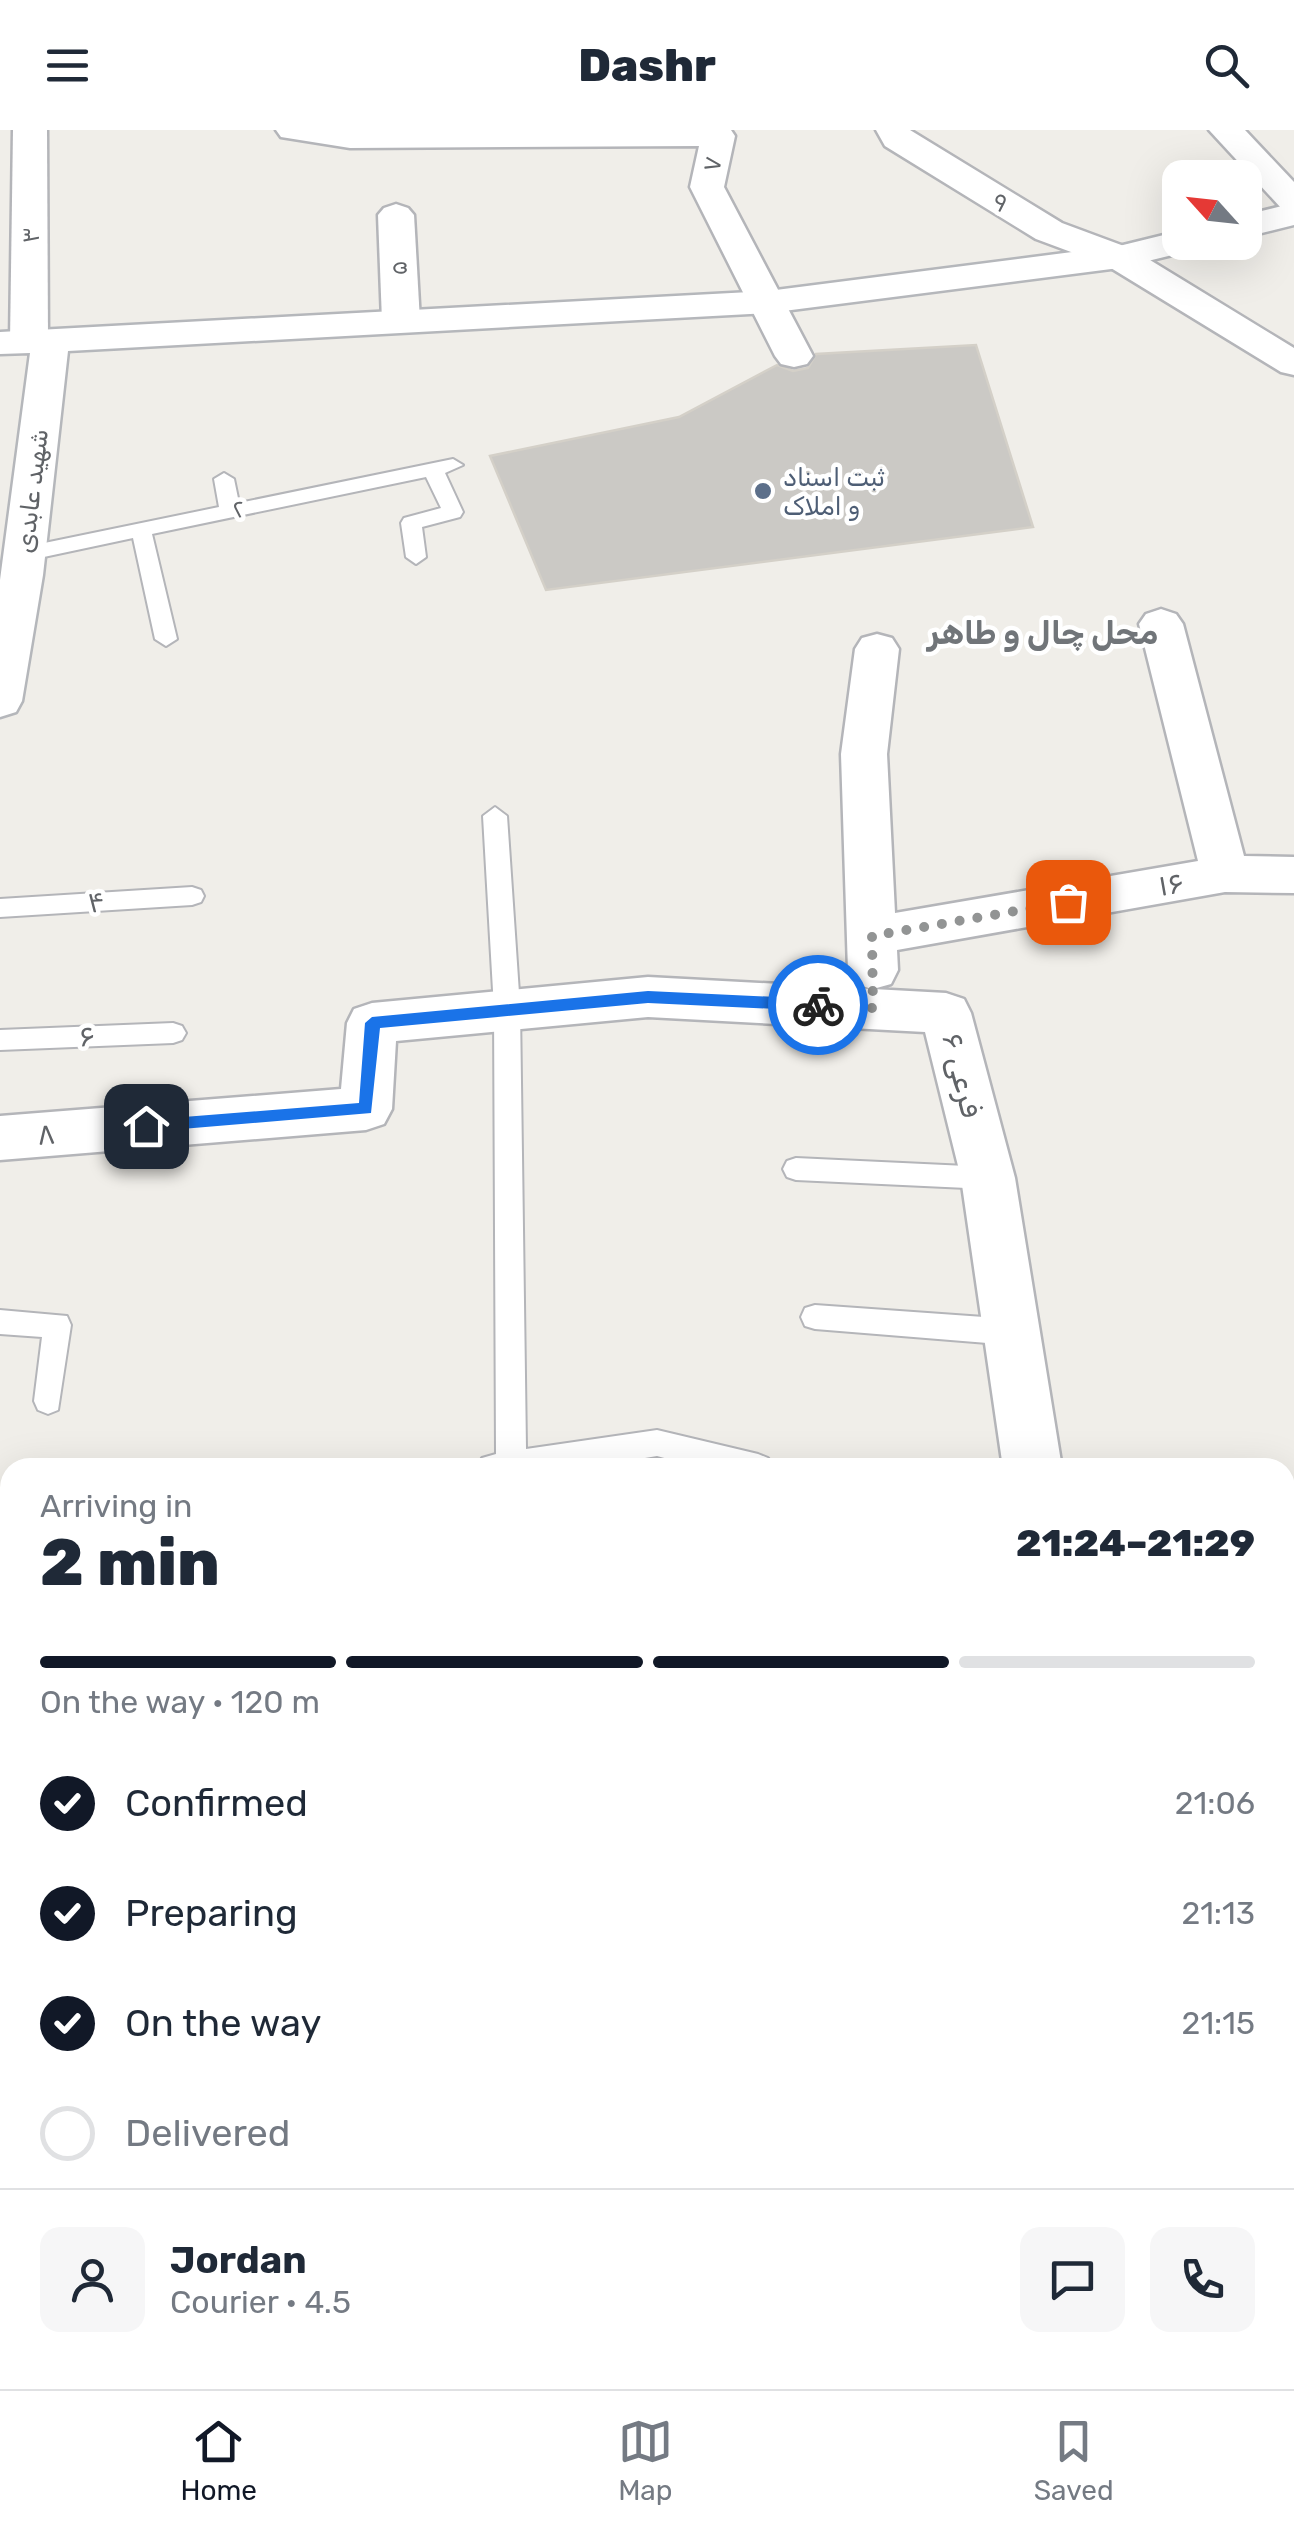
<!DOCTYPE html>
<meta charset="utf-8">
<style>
:root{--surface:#fff;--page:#f6f6f7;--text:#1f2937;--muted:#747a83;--line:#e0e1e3;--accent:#111827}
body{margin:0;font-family:Rubik,Vazirmatn,sans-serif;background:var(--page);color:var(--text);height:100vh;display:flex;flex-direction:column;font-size:38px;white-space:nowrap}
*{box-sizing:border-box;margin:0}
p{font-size:32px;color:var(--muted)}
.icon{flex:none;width:55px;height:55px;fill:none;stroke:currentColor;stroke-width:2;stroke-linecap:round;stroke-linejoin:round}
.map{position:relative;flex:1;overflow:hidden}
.sheet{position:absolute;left:0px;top:1328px;width:1295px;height:932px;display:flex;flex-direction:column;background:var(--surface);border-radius:30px 30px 0 0;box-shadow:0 10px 40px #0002}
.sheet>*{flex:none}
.needle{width:65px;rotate:297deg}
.controls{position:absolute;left:1162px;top:30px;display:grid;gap:20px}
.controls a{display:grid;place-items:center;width:100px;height:100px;border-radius:20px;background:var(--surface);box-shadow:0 10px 40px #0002;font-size:50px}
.pin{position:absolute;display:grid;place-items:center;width:85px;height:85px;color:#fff;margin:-42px;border-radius:20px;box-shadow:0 5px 15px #0006}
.courier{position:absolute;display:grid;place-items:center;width:100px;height:100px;margin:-50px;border:8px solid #1a73e8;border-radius:50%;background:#fff;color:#222;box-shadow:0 2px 12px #0007}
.headline em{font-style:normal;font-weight:800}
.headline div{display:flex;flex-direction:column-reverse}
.headline{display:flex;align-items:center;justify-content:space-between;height:170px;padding:0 40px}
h1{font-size:65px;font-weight:800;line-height:75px}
.bar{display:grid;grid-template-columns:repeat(4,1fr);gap:15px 10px;align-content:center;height:120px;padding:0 40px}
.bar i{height:12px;border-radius:8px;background:var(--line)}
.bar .selected{background:var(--accent)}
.bar p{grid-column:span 4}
.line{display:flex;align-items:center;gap:25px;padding:0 40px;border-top:2px solid var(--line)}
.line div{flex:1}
.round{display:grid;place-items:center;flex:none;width:105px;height:105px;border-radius:20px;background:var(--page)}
ol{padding:0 40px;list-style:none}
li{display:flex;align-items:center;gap:30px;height:110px}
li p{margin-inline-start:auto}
li .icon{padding:10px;border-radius:50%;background:var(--accent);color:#fff;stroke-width:4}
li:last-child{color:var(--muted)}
li i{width:55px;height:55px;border:5px solid var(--line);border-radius:50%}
header{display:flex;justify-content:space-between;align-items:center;height:130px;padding:0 40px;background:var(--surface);font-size:45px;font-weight:800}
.dock{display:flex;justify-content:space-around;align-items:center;height:140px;border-top:2px solid var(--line);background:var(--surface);font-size:28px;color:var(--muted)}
.dock a{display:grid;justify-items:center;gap:5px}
.dock .selected{color:var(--accent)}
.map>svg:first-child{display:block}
.building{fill:#cbc9c5;stroke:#d4d0c8;stroke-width:2.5}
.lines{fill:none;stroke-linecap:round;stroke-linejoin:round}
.service-casing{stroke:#b4b5b9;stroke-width:4}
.minor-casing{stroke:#b4b5b9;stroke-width:5}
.secondary-casing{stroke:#b5b7bb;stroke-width:5}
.service{fill:#fff;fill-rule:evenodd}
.minor{fill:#fff;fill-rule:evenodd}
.secondary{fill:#fff;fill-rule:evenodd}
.route{fill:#1a73e8}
.done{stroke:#929494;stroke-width:10;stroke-dasharray:0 18}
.service-dot{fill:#5c6f8a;stroke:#fff;stroke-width:4}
.labels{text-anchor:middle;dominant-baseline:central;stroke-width:9;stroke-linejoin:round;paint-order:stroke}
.far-street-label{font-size:25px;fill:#606367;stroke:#fff}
.far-service-label{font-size:25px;fill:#4e5e75;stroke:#fff;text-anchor:start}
.street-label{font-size:30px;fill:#606367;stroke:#fff}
.far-district-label{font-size:32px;font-weight:bold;fill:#717579;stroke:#fff}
</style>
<header><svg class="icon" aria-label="menu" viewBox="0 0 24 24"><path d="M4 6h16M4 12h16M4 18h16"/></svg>Dashr<svg class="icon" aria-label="search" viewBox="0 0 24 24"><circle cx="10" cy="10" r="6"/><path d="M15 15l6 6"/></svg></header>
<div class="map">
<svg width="1294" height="2259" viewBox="0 0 1294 2259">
<rect width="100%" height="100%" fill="#f0eee9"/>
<!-- building -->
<polygon class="building" points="976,215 1033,397 546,460 490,326 679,287 777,235 793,241 808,238 816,224"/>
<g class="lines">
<!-- service casing -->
<g class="service-casing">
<g id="service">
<polygon points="453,329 463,335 445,343 463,382 460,387 422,397 426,427 416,434 406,427 401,393 404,388 441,378 426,347 152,404 177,509 166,516 155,509 133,408 25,431 15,424 25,417 219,377 214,349 224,343 234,349 239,373"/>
<polygon points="495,677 507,686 520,878 526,1319 657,1300 758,1324 768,1328 773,1338 701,1338 657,1326 585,1338 477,1338 482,1328 496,1324 494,878 483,686"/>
<polygon points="192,757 201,760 204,766 201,772 192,775 0,787 0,769"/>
<polygon points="173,893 182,896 186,903 182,910 173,913 0,920 0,900"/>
<polygon points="796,1028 988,1037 997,1040 1001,1048 997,1056 988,1059 796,1050 787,1047 783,1039 787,1031"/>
<polygon points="815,1175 1012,1189 1022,1193 1026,1202 1022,1211 1012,1215 815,1199 805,1196 801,1187 805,1178"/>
<polygon points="0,1180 67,1186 71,1195 58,1280 48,1284 38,1280 34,1271 42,1207 0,1204"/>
<polygon points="307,2250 345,2250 343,2259 305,2259"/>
</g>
</g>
<!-- minor casing -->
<g class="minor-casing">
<g id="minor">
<polygon points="13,0 47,0 48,211 42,219 29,222 16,219 10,211"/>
<polygon points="276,0 731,0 735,6 724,57 813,226 807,234 794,237 781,234 775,226 690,57 699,16 350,18 281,7"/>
<polygon points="876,0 910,0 1062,93 1132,119 1294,218 1294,245 1281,242 1106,135 1036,109 885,16"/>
<polygon points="1209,0 1245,0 1294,52 1294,83 1282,79"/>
<polygon points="396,74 408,78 414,85 420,191 414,199 401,202 388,199 382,191 378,85 384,78"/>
<polygon points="1161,479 1176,484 1183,494 1244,726 1294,727 1294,763 1225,762 897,820 898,840 891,854 873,859 946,863 964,869 971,883 1015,1048 1062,1338 1003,1338 961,1048 925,902 648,887 396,911 392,979 384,994 366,1000 0,1030 0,986 341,959 347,893 354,879 372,873 648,847 872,859 855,854 848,840 841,624 855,519 862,508 877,504 892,508 899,519 887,624 895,783 1198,731 1139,494 1146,484"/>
<rect x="0" y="1551" width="10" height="64"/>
<polygon points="1285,1693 1294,1695 1294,1761 1285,1759"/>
<polygon points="0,2165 10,2166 10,2242 0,2241"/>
<polygon points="478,2250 637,2250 637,2257 482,2259"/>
</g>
</g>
<!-- secondary casing -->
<g class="secondary-casing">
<g id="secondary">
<polygon points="1294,73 1294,95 1245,107 1245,85"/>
<polygon points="1180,101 1180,112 1198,112 1193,120 1119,138 768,183 68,221 43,445 22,571 16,582 0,587 0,450 30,223 0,224 0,202 768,161 1119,116"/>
</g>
</g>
<!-- service -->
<use href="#service" class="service"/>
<!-- minor -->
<use href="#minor" class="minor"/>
<!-- secondary -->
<use href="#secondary" class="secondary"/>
</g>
<!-- route -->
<polygon class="route" points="648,861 818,869 825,875 818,881 648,873 380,898 371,983 146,1002 139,996 146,990 359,973 365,893 372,887"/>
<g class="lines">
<!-- done -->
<polyline class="done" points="818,875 873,878 872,806 1068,772"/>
</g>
<!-- markers -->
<circle class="service-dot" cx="763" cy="361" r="10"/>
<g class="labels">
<!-- far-street labels -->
<g class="far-street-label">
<text transform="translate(712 34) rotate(-78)">۷</text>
<text transform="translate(1000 72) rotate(31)">۹</text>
<text transform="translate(30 105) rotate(-90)">۳</text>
<text transform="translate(398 138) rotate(-93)">۵</text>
<text transform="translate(32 361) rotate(-83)">شهید عابدی</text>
<text transform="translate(239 379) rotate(-12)">۲</text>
</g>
<!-- far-service labels -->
<g class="far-service-label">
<text x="783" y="347">ثبت اسناد<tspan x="783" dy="29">و املاک</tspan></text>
</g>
<!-- street labels -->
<g class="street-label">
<text transform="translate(1171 754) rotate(-10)">۱۶</text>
<text transform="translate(96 772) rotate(-4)">۴</text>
<text transform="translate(87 906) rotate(-3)">۶</text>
<text transform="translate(962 945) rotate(76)">فرعی ۶</text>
<text transform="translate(46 1004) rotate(-5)">۸</text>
</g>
<!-- far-district labels -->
<g class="far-district-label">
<text x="1043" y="503">محل چال و طاهر</text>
</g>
</g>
</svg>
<div class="controls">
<a><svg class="needle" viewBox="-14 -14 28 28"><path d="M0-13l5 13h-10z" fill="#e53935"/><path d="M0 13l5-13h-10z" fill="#747a83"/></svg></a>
</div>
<div class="pin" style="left:1068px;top:772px;background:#ea580c"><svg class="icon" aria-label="bag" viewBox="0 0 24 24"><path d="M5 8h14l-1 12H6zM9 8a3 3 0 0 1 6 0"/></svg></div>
<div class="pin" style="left:146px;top:996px;background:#1f2937"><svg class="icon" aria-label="home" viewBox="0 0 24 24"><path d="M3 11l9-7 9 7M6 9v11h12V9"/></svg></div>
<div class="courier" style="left:818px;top:875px"><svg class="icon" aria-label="bike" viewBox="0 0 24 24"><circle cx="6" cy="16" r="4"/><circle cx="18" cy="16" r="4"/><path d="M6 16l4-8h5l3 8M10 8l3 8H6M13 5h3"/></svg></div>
<section class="sheet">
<div class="headline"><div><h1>2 min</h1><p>Arriving in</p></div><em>21:24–21:29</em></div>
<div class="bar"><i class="selected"></i><i class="selected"></i><i class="selected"></i><i></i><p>On the way · 120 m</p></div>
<ol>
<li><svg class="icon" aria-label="check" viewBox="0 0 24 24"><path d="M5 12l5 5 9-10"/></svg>Confirmed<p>21:06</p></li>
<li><svg class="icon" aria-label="check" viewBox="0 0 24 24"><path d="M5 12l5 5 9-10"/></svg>Preparing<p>21:13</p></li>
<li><svg class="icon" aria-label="check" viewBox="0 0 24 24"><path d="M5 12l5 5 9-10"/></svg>On the way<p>21:15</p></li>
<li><i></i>Delivered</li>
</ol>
<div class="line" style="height:180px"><a class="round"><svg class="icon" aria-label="person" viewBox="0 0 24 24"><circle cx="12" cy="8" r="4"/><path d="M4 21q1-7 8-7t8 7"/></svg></a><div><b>Jordan</b><p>Courier · 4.5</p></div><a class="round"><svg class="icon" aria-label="chat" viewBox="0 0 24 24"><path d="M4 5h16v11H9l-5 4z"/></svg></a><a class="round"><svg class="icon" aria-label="phone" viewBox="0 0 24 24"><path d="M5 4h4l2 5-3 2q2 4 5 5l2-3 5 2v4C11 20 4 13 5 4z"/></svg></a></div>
</section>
</div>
<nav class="dock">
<a class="selected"><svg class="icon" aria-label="home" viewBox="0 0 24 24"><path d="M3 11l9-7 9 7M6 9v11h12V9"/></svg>Home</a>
<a><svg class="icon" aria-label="map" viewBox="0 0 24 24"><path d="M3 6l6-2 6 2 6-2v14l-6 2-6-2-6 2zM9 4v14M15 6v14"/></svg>Map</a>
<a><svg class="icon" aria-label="saved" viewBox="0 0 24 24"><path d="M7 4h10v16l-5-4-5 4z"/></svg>Saved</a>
</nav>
